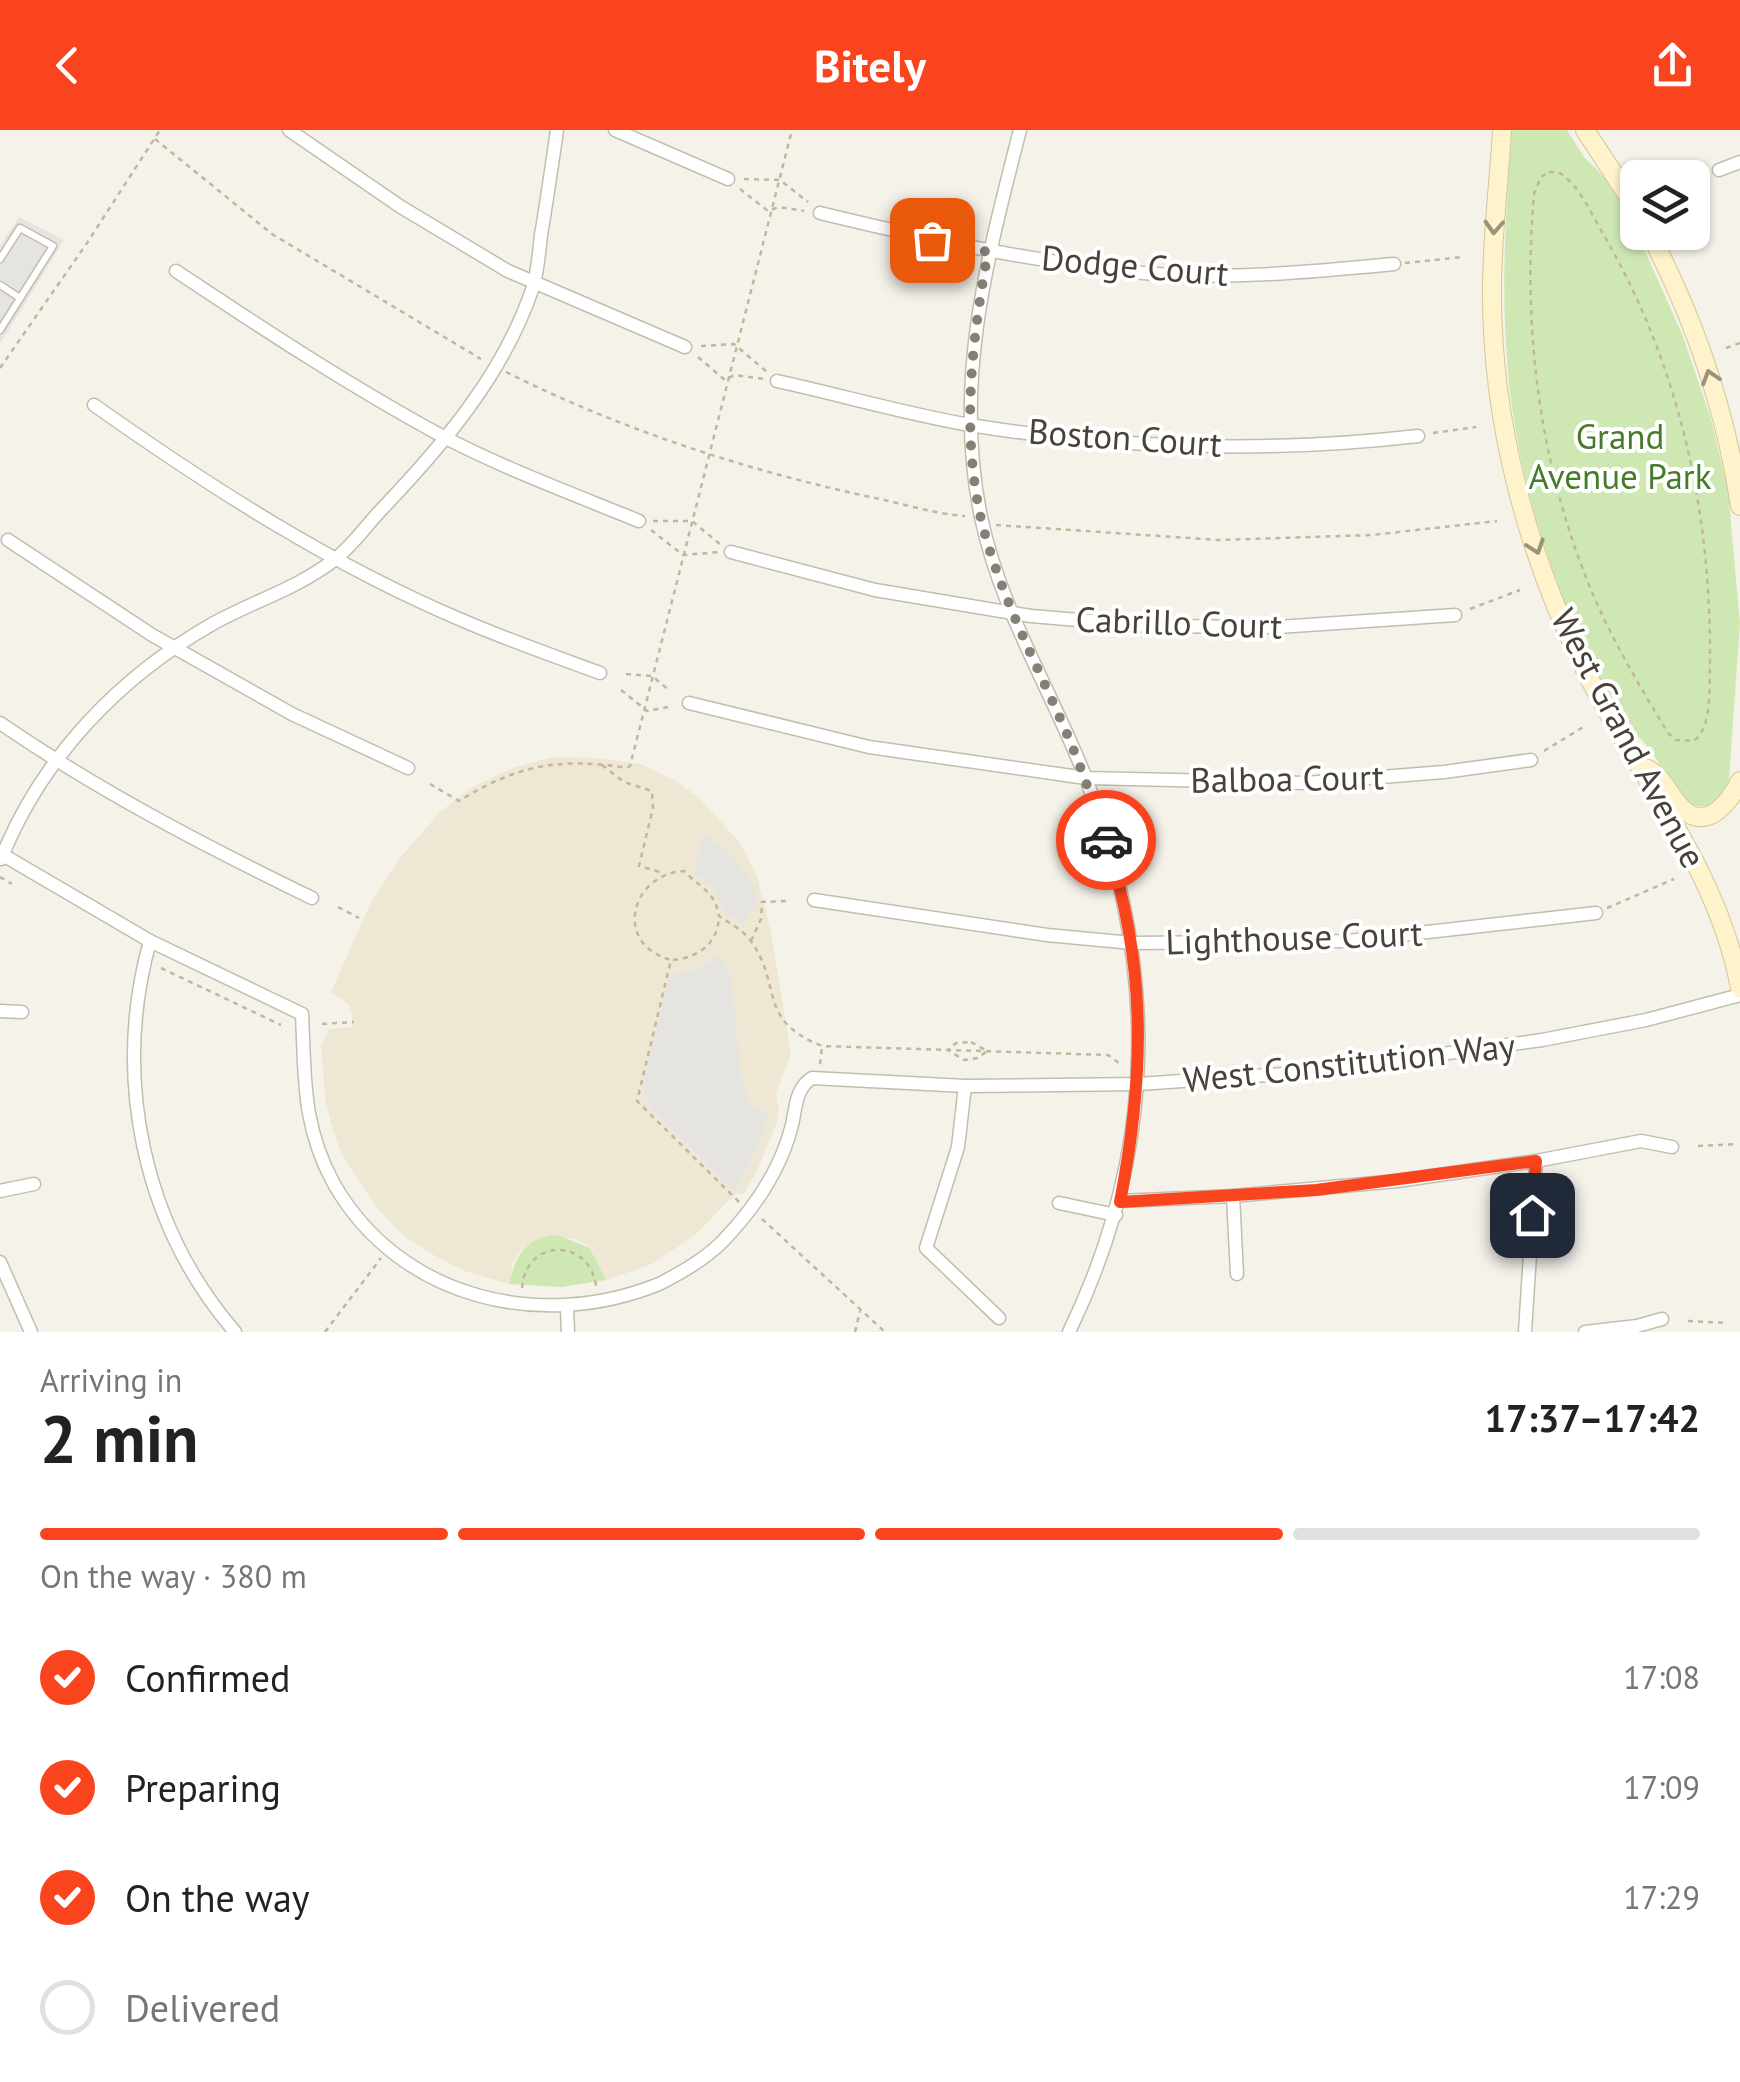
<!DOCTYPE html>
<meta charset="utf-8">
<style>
:root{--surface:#fff;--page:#f6f6f6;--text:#222;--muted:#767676;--line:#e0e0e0;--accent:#f9441d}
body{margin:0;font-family:"PT Sans",sans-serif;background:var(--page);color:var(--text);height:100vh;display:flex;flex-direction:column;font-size:38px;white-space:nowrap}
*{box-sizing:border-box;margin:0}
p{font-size:32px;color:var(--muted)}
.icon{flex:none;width:55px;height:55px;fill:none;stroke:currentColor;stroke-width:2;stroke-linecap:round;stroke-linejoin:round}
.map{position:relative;height:1202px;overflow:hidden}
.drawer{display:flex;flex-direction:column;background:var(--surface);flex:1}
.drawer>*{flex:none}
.controls{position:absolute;left:1620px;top:30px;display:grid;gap:20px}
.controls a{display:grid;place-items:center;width:90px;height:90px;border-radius:15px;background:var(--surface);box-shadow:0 2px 8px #0004;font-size:50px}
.pin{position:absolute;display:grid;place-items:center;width:85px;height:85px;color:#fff;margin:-42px;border-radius:20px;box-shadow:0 5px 15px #0006}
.courier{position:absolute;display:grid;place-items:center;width:100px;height:100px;margin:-50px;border:8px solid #f9441d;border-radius:50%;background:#fff;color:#222;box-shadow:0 2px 12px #0007}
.headline em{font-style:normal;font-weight:700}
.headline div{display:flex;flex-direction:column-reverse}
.headline{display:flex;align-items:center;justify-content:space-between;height:170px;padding:0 40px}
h1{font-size:65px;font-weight:700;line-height:75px}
.bar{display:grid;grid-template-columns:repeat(4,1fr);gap:15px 10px;align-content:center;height:120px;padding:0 40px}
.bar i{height:12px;border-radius:8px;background:var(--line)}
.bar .selected{background:var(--accent)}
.bar p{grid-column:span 4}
ol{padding:0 40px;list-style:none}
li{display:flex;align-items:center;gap:30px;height:110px}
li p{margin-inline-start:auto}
li .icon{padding:10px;border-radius:50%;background:var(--accent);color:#fff;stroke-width:4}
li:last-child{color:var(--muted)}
li i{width:55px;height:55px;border:5px solid var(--line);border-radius:50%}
header{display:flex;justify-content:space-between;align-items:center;height:130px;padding:0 40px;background:var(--accent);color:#fff;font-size:45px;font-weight:700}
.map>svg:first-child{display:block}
.education{fill:#eee7d4}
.park{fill:#cfe8b3}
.parking{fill:#e6e4e1}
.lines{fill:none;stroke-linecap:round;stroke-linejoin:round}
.lane-casing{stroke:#c3bdaf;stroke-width:9}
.street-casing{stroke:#c3bdaf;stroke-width:15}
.secondary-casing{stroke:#d4c69a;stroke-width:20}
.path{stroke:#c2b69d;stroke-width:2.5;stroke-dasharray:5 5;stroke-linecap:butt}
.lane{stroke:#fff;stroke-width:6}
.street{stroke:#fff;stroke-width:12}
.secondary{stroke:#fef3ca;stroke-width:18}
.oneway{stroke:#9a927a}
.done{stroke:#858076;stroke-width:10;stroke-dasharray:0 18}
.route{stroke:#f9441d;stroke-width:12}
.labels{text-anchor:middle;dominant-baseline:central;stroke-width:8;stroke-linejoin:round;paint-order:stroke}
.street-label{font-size:35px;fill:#494238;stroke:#fff}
.park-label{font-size:35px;fill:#467b2a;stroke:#fff}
</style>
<header><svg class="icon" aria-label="back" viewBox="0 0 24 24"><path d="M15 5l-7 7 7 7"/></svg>Bitely<svg class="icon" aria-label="share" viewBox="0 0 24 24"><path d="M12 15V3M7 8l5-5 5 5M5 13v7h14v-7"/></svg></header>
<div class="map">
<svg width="1740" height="1202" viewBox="0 0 1740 1202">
<rect width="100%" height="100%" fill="#f5f2ea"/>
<!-- education -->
<polygon class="education" points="554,627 596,628 641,634 676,651 698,667 740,713 757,746 771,802 791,925 776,963 779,981 776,995 756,1043 743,1065 738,1063 729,1070 695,1105 652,1134 606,1150 590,1117 575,1109 546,1106 521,1120 513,1132 509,1154 464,1141 430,1123 404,1106 376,1077 342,1025 334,1003 326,974 321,916 329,899 352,897 352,883 348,874 331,862 370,774 400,728 440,682 472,657 515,637"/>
<!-- park -->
<g class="park">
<path d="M1512,0H1567L1584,27L1618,61L1682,204L1711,289L1728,360L1740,493L1729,649C1727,661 1719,674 1706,676C1678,682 1664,638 1651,621C1640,606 1626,596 1616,580C1578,515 1545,428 1527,355C1497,236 1502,121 1512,0Z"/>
<path d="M557,1105L590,1118L606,1150L562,1157L509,1154C515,1126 526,1107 557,1105Z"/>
</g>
<!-- parking -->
<g class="parking">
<polygon points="19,87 64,110 0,214 0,116"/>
<polygon points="703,704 732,725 753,756 758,774 747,784 746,796 724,783 714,758 694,743"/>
<polygon points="717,826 726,834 732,853 741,947 751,977 769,984 757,1019 735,1061 651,978 642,957 670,845 695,841"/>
</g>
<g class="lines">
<!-- lane casing -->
<g class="lane-casing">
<g id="lane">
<polyline points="0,129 20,98 53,116 0,200"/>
<polyline points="0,155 20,168"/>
</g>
</g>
<!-- street casing -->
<g class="street-casing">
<g id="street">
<polyline points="289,0 401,77 508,141 685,217"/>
<polyline points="615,0 728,49"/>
<path d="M1020,0C987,129 953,253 981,387C1000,479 1051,560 1085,646C1159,836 1158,1018 1069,1202"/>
<polyline points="1719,40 1740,32"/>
<path d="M820,83C927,109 1033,132 1143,143C1226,150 1311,142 1394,134"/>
<path d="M176,141C263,199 350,256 442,306C505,339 573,364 639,391"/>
<path d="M777,251C841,265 906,284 970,295C1118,319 1270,323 1418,306"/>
<path d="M94,275C210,357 333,436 464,491C508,510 554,526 600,543"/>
<polyline points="8,410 152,505 292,584 408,638"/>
<polyline points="731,422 875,460 1031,486 1150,496 1278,497 1455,485"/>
<polyline points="689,573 869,617 1086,648 1306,653 1444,642 1531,630"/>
<path d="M0,593C99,661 205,716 312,768"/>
<path d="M3,725L150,811L302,884C305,948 302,996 334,1054C400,1169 541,1202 659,1154C681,1143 704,1130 722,1112C753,1080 781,1039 792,995C796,978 795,959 812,948L965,956L1139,954L1313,942L1542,910L1646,890L1740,865"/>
<path d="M1,729C42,627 119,547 214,493C254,471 298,458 334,430C352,416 366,396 381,380C443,315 504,244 533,157C538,140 539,122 541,105C547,70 552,35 557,0"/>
<polyline points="814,770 1047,805 1132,813 1348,811 1596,783"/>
<path d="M150,811C112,948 143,1095 235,1202"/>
<polyline points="0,881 22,882"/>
<polyline points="965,956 958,1017 926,1118 999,1188"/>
<polyline points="0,1061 34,1054"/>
<polyline points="1233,1066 1237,1144"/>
<polyline points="1120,1071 1233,1066 1397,1051 1536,1031 1641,1011 1672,1017"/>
<polyline points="1059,1073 1116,1085"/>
<polyline points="0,1132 31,1202"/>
<polyline points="567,1179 568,1202"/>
<polyline points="1525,1202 1536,1031"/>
<polyline points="1585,1202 1637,1196 1662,1189"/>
</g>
</g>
<!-- secondary casing -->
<g class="secondary-casing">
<g id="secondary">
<path d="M1502,0C1499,53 1492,106 1492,159C1491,291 1528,429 1588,546C1641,650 1718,740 1740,858"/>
<polyline points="1585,0 1638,81"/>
<path d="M1649,102C1694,188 1726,280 1740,376"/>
<path d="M1648,639C1667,651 1670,669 1685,681C1709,701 1731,669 1740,651"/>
</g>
</g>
<!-- path -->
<g class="path">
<polyline points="155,9 272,104 481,229"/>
<path d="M1549,42H1558C1579,54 1590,82 1602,102C1679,233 1711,380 1710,531C1709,554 1713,596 1694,611L1676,610L1668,603C1642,560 1615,515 1595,469C1540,342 1522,200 1534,64L1541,47Z"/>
<polyline points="744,49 780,50 808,72"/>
<polyline points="1692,56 1709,46"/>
<polyline points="740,59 768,81 779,77 804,81"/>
<polyline points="1405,133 1463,127"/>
<polyline points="701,216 734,214 767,242"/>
<polyline points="1726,218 1740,213"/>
<polyline points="698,227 725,250 734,245 765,249"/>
<polyline points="0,238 87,113 160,0"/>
<path d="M506,242C622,300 748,341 875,368C904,374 935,384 965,386"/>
<polyline points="1433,303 1476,297"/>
<polyline points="653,391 692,391 721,415"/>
<polyline points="996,395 1219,410 1372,405 1497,391"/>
<polyline points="651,400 683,425 719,422"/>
<polyline points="1470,479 1520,460"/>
<polyline points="626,544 652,546 670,561"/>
<polyline points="621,560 647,581 668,577"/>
<polyline points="1544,621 1585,596"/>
<polyline points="602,635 624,652 652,661 653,678 639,736 660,742"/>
<path d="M430,654L459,671C517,635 560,627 627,638L630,636L792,0"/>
<polyline points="0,747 12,754"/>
<polyline points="338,777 359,788"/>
<polyline points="1607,778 1674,749"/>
<polyline points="751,811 761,789 762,772 787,771"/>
<path d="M673,830C699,827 718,814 719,786"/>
<polyline points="161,838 281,895"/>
<polyline points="322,894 354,892"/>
<polygon points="971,912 987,921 978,928 964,930 948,920 956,913"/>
<polyline points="820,934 822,917"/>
<polyline points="1698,1016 1736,1014"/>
<path d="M739,1072L637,971L671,830C612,814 631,744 684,741C699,757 715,761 719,786C729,793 743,800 750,810C784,856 755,889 822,916L1108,925L1119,933"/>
<polyline points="762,1089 885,1202"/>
<path d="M522,1158C526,1107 590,1108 596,1156"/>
<polyline points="1688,1191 1727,1193"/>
<polyline points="325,1202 381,1128"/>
<polyline points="855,1202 860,1181"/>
</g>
<!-- lane -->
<use href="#lane" class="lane"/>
<!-- street -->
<use href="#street" class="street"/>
<!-- secondary -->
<use href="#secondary" class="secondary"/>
</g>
<!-- one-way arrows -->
<defs><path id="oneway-chevron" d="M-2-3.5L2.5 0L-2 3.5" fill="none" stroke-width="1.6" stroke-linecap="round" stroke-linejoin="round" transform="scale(2.5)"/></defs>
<g class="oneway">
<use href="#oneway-chevron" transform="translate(1494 97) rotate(93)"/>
<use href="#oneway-chevron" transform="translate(1710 247) rotate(-107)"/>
<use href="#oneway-chevron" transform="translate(1536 417) rotate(71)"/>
</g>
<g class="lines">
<!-- done -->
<path class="done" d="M932,110L988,122C972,210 961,300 981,389C998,459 1031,523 1060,588C1078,628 1092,669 1106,710"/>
<!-- route -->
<path class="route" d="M1106,710C1147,835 1145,944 1120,1072L1316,1060L1536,1031L1532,1085"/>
</g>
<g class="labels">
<!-- street labels -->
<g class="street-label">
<text transform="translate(1135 135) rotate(5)">Dodge Court</text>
<text transform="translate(1125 307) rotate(4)">Boston Court</text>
<text transform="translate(1179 492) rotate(2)">Cabrillo Court</text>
<text transform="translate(1629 608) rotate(62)">West Grand Avenue</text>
<text transform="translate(1287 648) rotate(-1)">Balboa Court</text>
<text transform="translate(1294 807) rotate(-2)">Lighthouse Court</text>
<text transform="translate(1349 932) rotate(-6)">West Constitution Way</text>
</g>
<!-- park labels -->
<g class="park-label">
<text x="1620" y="306">Grand<tspan x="1620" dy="40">Avenue Park</tspan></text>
</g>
</g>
</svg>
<div class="controls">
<a><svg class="icon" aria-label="layers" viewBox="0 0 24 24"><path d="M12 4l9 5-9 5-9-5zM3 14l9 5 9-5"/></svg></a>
</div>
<div class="pin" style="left:932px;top:110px;background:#ea580c"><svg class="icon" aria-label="bag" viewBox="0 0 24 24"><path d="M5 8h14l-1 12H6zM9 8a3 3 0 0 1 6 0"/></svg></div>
<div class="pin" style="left:1532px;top:1085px;background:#1f2937"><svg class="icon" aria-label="home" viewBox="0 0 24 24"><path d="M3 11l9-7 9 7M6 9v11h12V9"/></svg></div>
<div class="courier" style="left:1106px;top:710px"><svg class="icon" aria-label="car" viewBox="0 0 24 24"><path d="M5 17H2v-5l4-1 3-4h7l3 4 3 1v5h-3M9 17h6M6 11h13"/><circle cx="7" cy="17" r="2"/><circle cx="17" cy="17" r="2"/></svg></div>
</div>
<section class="drawer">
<div class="headline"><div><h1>2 min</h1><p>Arriving in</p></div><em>17:37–17:42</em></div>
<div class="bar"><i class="selected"></i><i class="selected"></i><i class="selected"></i><i></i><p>On the way · 380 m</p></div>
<ol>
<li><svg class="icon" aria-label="check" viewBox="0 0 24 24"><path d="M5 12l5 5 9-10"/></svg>Confirmed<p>17:08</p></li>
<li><svg class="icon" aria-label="check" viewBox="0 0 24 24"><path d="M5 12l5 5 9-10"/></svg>Preparing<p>17:09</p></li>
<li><svg class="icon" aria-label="check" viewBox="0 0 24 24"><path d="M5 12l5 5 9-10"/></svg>On the way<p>17:29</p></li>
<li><i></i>Delivered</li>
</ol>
</section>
